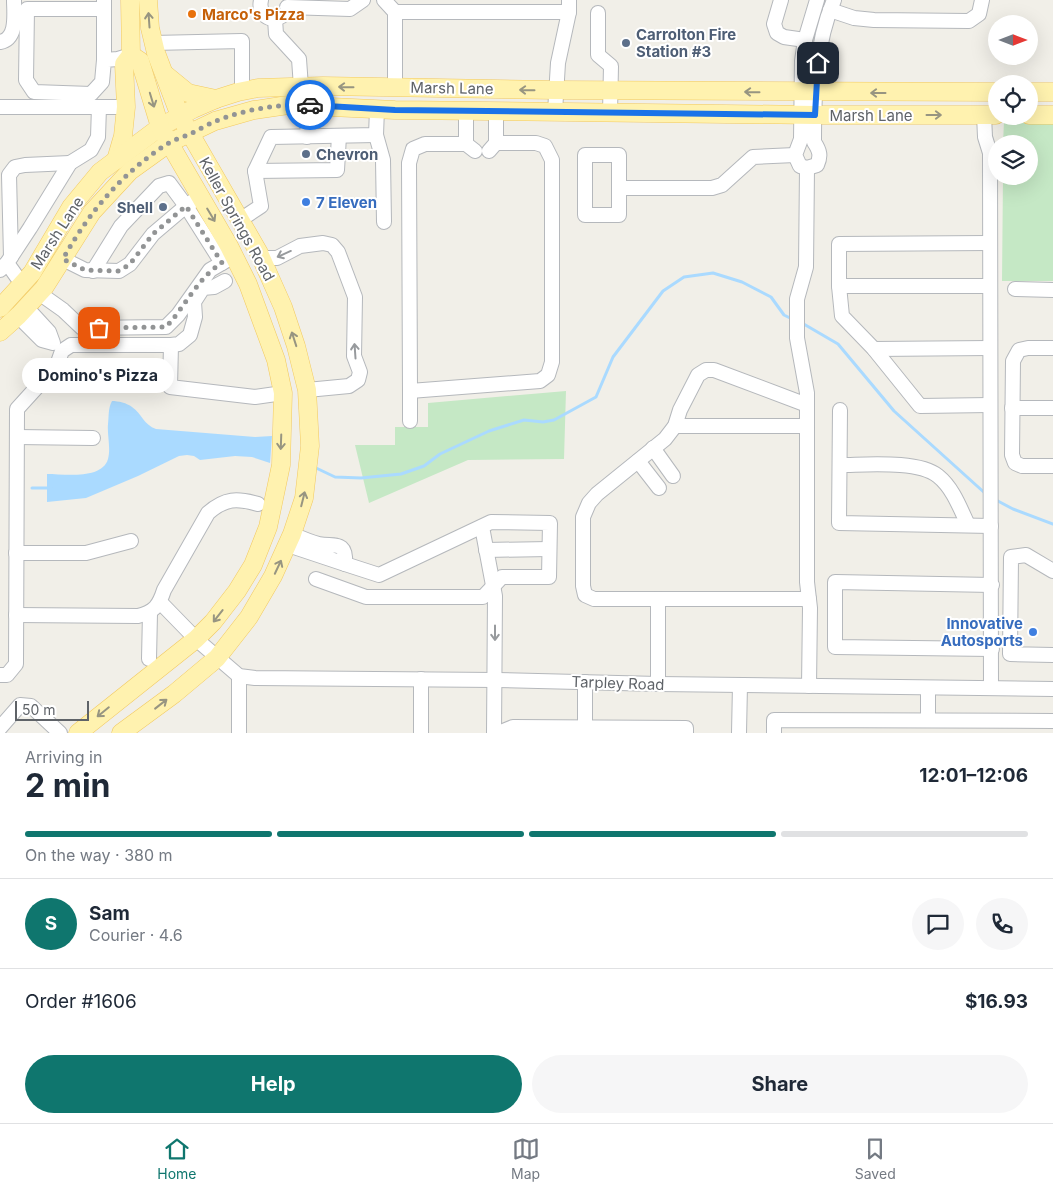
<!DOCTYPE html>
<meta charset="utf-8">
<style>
:root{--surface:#fff;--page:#f6f6f7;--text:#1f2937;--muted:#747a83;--line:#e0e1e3;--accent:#0f766e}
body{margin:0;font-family:Inter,sans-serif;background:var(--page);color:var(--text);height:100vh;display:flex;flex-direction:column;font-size:19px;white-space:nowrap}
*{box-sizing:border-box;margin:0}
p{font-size:16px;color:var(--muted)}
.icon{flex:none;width:28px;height:28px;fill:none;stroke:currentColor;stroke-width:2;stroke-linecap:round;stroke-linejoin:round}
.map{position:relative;height:733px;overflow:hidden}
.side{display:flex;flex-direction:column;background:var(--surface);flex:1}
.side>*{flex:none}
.needle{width:32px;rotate:90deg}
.fabs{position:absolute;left:988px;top:15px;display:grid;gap:10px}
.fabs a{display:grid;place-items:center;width:50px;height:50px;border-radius:50%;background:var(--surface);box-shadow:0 5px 20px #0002;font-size:25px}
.scale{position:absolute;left:15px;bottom:12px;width:74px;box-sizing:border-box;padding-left:5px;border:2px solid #5f6368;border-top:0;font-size:14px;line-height:18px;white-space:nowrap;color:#5f6368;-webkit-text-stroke:4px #fff;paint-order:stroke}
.pin{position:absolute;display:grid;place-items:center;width:42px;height:42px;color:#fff;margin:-21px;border-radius:10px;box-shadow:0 2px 8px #0006}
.courier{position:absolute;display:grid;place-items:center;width:50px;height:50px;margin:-25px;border:4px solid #1a73e8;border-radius:50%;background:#fff;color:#222;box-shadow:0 1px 6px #0007}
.bubble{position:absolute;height:35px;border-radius:18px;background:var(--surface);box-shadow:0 5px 20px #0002;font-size:16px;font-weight:700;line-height:35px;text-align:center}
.headline em{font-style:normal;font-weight:700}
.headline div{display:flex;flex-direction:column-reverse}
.headline{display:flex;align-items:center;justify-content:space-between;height:85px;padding:0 25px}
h1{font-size:32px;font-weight:700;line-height:38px}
.bar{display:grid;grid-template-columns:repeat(4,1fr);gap:8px 5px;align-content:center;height:60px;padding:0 25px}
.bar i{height:6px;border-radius:4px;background:var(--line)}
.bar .selected{background:var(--accent)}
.bar p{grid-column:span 4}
.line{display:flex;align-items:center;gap:12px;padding:0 25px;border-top:1px solid var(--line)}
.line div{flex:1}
.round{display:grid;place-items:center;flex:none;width:52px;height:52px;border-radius:26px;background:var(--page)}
.action{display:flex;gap:10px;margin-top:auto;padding:10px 25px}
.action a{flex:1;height:58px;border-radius:30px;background:var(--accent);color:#fff;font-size:20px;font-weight:700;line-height:58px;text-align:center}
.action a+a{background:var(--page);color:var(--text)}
.tab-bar{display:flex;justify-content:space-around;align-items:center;height:70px;border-top:1px solid var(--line);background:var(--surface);font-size:14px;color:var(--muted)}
.tab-bar a{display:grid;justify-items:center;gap:2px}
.tab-bar .selected{color:var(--accent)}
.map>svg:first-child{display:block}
.green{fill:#c5e8c5}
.water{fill:#aadaff}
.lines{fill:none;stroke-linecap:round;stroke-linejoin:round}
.stream{stroke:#aadaff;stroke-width:3}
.minor-casing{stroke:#b5b8bc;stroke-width:16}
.major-casing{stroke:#f2c960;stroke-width:19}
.minor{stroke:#fff;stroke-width:14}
.major{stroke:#fff2af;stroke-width:18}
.oneway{stroke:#979581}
.oneway2{stroke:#979a9d}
.done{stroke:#929495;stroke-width:5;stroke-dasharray:0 9}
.route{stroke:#1a73e8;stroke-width:6}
.food-dot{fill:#e8710a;stroke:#fff;stroke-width:2}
.service-dot{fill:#5c6f8a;stroke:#fff;stroke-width:2}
.shop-dot{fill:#3f7fe0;stroke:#fff;stroke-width:2}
.labels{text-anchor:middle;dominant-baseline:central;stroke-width:4;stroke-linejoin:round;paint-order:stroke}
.food-label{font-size:15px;font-weight:bold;fill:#c56008;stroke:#fff;text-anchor:start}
.service-label{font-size:15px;font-weight:bold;fill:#4e5e75;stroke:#fff;text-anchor:start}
.street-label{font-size:15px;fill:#5f6368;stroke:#fff}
.shop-label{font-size:15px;font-weight:bold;fill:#366cbe;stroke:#fff;text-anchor:start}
</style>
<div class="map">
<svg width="1053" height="733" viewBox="0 0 1053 733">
<rect width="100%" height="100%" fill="#f1efe8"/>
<!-- green -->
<g class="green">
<polygon points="1004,121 1053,121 1053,281 1002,281 1003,176 1029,176 1029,144 1003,144"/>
<polygon points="566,391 564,459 468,460 369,503 355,445 395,445 395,427 428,427 428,403"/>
</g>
<!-- water -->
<path class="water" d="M112,401C118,401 127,403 132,407C142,414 144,425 156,429L255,437L272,436L270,463L252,457L235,456L200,460L194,456L187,455L179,456L138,476L86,498L47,502V474C64,474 102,480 108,459C111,448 107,435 108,424C109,416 108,408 112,401Z"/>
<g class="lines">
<!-- stream -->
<g class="stream">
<polyline points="802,323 838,344 894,411 987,495"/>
<polyline points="314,467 335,477 361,478 401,474 424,466 440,454 489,431 524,420 543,422 554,420 596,397 613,357 663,291 684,277 713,273 742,282 771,297 784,315 792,319"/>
<polyline points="32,488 51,488"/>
<polyline points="996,500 1013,509 1053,524"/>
</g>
<!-- minor casing -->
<g class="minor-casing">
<g id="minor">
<polyline points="104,0 104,9 27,9 26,80 34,92 91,94 102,82 104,60 118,59 131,55"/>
<path d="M261,0C258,14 269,23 282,16"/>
<polyline points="384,0 395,12 395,87"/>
<polyline points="781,0 774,24 777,33 784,37 805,40"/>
<path d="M817,0L805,40L802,61L801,139L795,155L800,166L807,168L817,165C821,156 820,151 814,142C814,95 815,44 834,0"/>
<polyline points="287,7 350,9 363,0"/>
<polyline points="830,10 854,18 874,20 969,21 979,14 982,0"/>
<polyline points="395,12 569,12"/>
<polyline points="598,13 598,55 611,66 610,113"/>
<polyline points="275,19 276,34 299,59 301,87"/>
<path d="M0,42C18,39 14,13 14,0"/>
<polyline points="153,43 242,41 242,91"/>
<polyline points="104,60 104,9"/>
<polyline points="0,107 126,107"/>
<polyline points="466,111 466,144"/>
<polyline points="496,111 496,143"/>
<polyline points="555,112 558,63 569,12 569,0"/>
<polyline points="984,115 985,137 990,153 991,688"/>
<polyline points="376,135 383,160 384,222"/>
<polyline points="307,137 309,105"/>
<polyline points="475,151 466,144 425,144 413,149 409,163 410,391 540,381 548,375 552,362 552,160 545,146 536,143 496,143 489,151"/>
<polyline points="807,168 806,267 797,299 797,338 807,393 807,582 810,608 809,686"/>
<polyline points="255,171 337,170 339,136"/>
<polyline points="619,188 619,215 585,215 585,155 619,155 619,188 712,188 722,185 753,157 795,155"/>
<polyline points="240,220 261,206 255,171 271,137 376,135 377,109"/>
<polyline points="989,243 839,244 839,286 989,286"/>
<polyline points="11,257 9,175 15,167 25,165 70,163"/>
<polyline points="262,258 277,258 300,246 323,243 332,245 338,252 355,297 354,356 360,372 358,380 349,386 307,390"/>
<polyline points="63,259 85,270 119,271 130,264 153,234 186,206 222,263"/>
<polyline points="7,263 22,284"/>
<polyline points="0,270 7,263 30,228 70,163 91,150 98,137 99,107"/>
<polyline points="93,271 121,226 159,186 169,183 186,206 193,201"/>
<polyline points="839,286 842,316 874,349 920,406 990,405"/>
<polyline points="1015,289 1053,290"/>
<polyline points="39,293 63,310 82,328 166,327 178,315 210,270 234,256"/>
<polyline points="18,316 42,340 53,343 49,332 26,307"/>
<polyline points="171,345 170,387 255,397 283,393"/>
<polyline points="1053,348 1028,348 1019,350 1013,361 1012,455 1015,463 1022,466 1053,466"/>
<polyline points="874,349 990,348"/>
<polyline points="410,391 410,421"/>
<polyline points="807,405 714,370 706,370 698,375 680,410 675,426 665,439 597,494 589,503 583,517 583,586 585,595 594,599 809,599"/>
<polyline points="1012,408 1053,408"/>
<polyline points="840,410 839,523 991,526"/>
<polyline points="675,426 807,426"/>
<polyline points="17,437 93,438"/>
<polyline points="653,448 673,476"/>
<polyline points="638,461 659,488"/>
<path d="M840,465C865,465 918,460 938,476C953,488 960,508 968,525"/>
<polyline points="482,527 495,596 494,733"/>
<path d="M288,545L345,564C347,540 334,547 319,544C310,542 301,538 292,534"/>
<polyline points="486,550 549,549"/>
<polyline points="16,553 86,553 131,541"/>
<polyline points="1053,571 1026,555 1011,557 1010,654 1053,655"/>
<polyline points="316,579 366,597 483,597 502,577 549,577 550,523 491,522 379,575 345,564"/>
<polyline points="658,599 658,684"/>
<polyline points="160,602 196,639 239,676 255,678 496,680 658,684 1053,689"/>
<path d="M16,615L138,616C154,612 159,606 164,590L208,513C225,498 237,498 258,504"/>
<polyline points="992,649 835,647 835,582 992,585"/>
<polyline points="149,659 150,613"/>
<polyline points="0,675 7,675 16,664 17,409 57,365 62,351 71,345 171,345 179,344 190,335 195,317 194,302 203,288 214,287 225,281"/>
<polyline points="928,720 928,688"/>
<polyline points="0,728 20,705 31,706 60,733"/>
<polyline points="494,732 501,732 513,727 686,728 686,733"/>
<polyline points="239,733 239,676"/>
<polyline points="421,733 421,679"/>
<polyline points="585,733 585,682"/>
<polyline points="739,733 740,685"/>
<polyline points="774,733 774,720 1053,721"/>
</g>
</g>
<!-- major casing -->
<g class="major-casing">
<g id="major">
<polyline points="130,0 131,55"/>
<polyline points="166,75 188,93 216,99"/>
<polyline points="1029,92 1053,92"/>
<polyline points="1029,115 1053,115"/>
<polyline points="116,160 123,136 126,107 124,64 131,55"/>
<polyline points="0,308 32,273 71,207 100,172 160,127 193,109 216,99 238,92 258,88 323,86 555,90 996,92"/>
<polyline points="0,332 19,315 44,288 92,212 130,171 169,143 215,121 254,110 288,105 395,110 815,115 996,115"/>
<polyline points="78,733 196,639 213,622 237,591 253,565 268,527 281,465 283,393 276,360 248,284 229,246 160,127 140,61 131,55"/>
<polyline points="121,733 174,694 217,658 249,617 273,576 292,534 304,498 310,446 307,390 296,346 283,307 259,253 180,116 156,53 150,28 148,0"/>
</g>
</g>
<!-- minor -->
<use href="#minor" class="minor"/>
<!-- major -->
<use href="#major" class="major"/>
</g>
<!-- one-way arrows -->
<defs><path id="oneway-shaft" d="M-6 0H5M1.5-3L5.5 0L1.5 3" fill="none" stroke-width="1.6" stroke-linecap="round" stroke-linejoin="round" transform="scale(1.25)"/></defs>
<g class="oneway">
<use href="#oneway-shaft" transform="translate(149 20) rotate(-94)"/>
<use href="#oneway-shaft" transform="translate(346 87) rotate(-179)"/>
<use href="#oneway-shaft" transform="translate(527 90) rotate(-179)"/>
<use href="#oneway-shaft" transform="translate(752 92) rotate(-179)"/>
<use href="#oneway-shaft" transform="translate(878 93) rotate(180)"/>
<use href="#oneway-shaft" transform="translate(152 100) rotate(73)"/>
<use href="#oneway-shaft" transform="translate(934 115)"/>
<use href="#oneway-shaft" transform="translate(211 215) rotate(59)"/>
<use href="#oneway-shaft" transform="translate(294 339) rotate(-108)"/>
<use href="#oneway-shaft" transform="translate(281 442) rotate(92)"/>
<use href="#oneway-shaft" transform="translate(303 499) rotate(-76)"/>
<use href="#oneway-shaft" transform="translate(278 567) rotate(-65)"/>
<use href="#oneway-shaft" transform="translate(218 616) rotate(128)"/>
<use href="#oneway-shaft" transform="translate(161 704) rotate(-38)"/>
<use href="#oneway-shaft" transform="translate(103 712) rotate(141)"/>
</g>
<g class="oneway2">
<use href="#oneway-shaft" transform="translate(284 254) rotate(156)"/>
<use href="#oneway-shaft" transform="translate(355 351) rotate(-94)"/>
<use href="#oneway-shaft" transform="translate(495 633) rotate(90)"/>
</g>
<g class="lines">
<!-- done -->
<path class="done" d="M99,328L166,327C185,307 198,277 222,263L186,206L153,234L130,264L119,271L85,270L63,259C89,212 122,173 167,144C175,139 184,137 192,133C200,129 208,124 216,121C246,109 278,104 310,105"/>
<!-- route -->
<polyline class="route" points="310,105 395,110 815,115 818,63"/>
</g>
<!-- markers -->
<circle class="food-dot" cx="192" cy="14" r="5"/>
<g class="service-dot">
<circle cx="626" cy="43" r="5"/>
<circle cx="306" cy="154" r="5"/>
<circle cx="163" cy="207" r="5"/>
</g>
<g class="shop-dot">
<circle cx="306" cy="202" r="5"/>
<circle cx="1033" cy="632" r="5"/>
</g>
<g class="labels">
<!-- food labels -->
<g class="food-label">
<text x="202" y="14">Marco's Pizza</text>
</g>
<!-- service labels -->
<g class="service-label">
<text x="636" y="34">Carrolton Fire<tspan x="636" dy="17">Station #3</tspan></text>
<text x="316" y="154">Chevron</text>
<text x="153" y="207" text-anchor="end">Shell</text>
</g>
<!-- street labels -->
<g class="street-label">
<text transform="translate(452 88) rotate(1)">Marsh Lane</text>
<text x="871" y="115">Marsh Lane</text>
<text transform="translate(237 219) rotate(61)">Keller Springs Road</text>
<text transform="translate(57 233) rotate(-57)">Marsh Lane</text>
<text transform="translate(618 683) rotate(2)">Tarpley Road</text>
</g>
<!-- shop labels -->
<g class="shop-label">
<text x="316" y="202">7 Eleven</text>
<text x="1023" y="623" text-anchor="end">Innovative<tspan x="1023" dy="17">Autosports</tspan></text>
</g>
</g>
</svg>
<div class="fabs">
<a><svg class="needle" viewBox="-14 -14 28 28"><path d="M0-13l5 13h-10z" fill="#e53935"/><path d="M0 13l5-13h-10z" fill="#747a83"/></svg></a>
<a><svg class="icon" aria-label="locate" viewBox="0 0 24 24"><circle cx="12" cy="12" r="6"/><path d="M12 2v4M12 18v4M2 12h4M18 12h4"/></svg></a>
<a><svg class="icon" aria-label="layers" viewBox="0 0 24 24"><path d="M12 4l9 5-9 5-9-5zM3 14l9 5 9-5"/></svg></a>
</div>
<div class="scale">50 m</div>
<div class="pin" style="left:99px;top:328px;background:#ea580c"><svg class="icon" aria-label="bag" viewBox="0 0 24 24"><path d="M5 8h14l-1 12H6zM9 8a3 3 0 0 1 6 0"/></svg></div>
<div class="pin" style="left:818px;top:63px;background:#1f2937"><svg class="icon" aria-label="home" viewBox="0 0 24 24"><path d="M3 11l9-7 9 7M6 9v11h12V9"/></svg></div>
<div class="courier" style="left:310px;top:105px"><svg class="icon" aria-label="car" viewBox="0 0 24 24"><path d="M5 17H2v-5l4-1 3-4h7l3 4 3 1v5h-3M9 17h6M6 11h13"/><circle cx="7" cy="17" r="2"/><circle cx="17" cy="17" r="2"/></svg></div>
<div class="bubble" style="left:22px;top:358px;width:152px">Domino's Pizza</div>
</div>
<section class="side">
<div class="headline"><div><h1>2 min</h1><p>Arriving in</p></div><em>12:01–12:06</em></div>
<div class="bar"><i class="selected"></i><i class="selected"></i><i class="selected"></i><i></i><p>On the way · 380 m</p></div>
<div class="line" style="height:90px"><b class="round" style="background:var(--accent);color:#fff">S</b><div><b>Sam</b><p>Courier · 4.6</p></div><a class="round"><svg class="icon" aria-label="chat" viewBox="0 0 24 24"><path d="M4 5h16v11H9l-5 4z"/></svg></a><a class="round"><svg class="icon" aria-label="phone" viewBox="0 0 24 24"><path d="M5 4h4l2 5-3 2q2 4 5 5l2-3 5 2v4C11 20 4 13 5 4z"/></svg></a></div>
<div class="line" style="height:65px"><div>Order #1606</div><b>$16.93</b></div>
<div class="action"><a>Help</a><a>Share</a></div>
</section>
<nav class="tab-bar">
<a class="selected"><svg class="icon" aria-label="home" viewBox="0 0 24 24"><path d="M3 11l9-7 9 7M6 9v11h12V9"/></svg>Home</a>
<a><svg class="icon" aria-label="map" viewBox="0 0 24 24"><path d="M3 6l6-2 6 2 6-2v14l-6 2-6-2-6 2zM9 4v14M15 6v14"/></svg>Map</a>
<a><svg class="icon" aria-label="saved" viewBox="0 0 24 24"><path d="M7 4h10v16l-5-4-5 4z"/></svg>Saved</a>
</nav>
